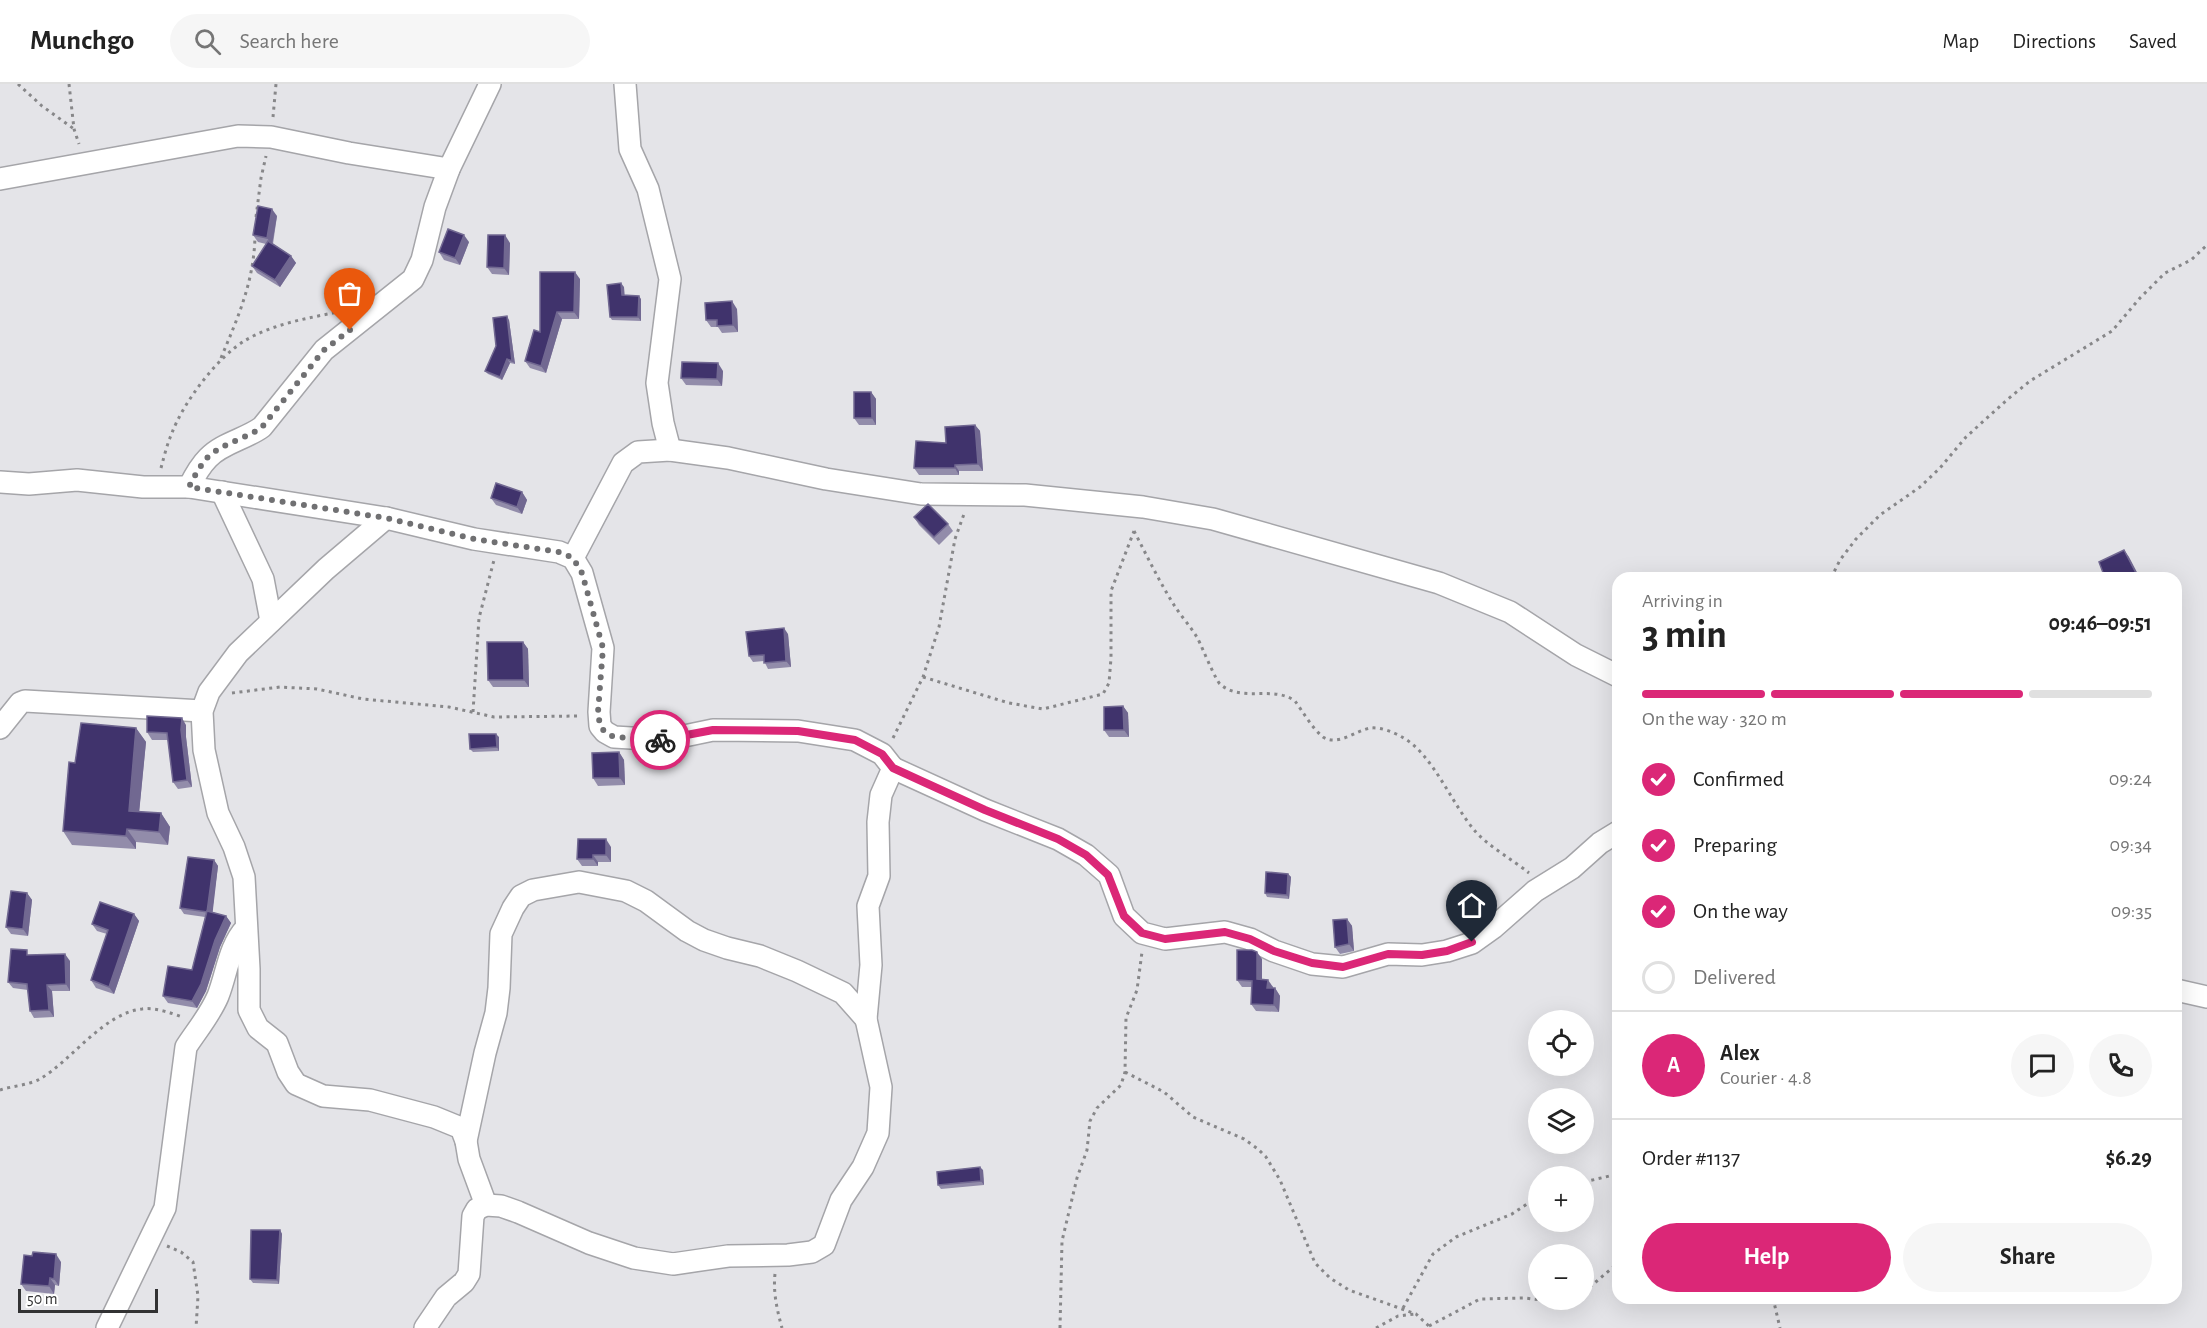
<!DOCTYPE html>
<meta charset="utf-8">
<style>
:root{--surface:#fff;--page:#f6f6f6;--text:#222;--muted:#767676;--line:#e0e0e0;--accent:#db2777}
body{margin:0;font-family:"Alegreya Sans",sans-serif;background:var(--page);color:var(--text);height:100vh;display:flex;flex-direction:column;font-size:22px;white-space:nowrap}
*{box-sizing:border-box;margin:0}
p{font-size:20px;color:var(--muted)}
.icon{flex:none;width:33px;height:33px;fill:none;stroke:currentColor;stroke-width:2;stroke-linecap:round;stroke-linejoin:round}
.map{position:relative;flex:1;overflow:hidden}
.sheet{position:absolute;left:1612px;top:488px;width:570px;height:732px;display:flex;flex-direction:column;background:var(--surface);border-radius:18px;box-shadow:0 6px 24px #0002}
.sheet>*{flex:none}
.buttons{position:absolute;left:1528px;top:926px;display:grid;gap:12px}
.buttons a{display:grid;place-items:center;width:66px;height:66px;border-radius:50%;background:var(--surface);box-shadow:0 6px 24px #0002;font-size:30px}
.scale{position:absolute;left:18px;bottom:15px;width:140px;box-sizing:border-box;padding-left:6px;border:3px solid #323233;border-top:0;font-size:16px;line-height:21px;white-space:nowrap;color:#323233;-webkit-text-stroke:4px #fff;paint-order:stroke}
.pin{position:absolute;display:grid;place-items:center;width:51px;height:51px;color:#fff;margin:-62px -26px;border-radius:50% 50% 50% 0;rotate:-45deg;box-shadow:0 0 6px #0007}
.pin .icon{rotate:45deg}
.courier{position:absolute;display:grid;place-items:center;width:60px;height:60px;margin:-30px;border:4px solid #db2777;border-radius:50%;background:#fff;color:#222;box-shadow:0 2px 8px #0007}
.overview em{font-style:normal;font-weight:700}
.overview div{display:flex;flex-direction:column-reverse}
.overview{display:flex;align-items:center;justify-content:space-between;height:102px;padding:0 30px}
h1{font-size:39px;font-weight:700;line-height:45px}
.bar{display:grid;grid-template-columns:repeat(4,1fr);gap:9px 6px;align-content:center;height:72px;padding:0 30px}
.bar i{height:8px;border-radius:4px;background:var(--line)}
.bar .on{background:var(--accent)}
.bar p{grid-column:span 4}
.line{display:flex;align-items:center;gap:15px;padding:0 30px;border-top:2px solid var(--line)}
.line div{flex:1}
.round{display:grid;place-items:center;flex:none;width:63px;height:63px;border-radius:32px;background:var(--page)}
ol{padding:0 30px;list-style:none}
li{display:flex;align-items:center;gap:18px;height:66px}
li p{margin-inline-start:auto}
li .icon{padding:6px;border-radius:50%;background:var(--accent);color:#fff;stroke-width:4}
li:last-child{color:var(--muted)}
li i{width:33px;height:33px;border:3px solid var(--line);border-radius:50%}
.action{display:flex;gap:12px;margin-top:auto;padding:12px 30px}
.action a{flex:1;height:69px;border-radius:36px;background:var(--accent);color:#fff;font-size:24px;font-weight:700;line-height:69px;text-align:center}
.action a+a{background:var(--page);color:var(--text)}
header{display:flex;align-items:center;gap:36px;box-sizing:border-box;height:84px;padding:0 30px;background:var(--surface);border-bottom:2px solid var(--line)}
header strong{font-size:28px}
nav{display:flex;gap:33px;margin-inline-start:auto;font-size:21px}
.search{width:420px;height:54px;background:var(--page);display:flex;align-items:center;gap:15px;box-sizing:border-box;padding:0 21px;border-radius:33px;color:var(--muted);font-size:22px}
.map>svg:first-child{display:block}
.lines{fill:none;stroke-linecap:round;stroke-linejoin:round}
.street-casing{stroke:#a5a5a9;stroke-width:24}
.path{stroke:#878789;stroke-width:3;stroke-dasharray:3 4.5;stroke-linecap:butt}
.street{stroke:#fff;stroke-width:21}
.wall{fill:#928caa}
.shaded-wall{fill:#716891}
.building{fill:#40336c;stroke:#716891;stroke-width:1.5}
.done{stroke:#707072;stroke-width:6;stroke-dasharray:0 10.8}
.route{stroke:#db2777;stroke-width:8}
</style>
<header>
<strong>Munchgo</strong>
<div class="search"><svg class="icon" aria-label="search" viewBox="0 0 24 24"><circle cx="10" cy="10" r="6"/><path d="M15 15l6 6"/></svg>Search here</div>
<nav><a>Map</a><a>Directions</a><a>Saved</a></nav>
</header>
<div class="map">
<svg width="2207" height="1244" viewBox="0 0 2207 1244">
<rect width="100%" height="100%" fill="#e4e4e8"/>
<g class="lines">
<!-- street casing -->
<g class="street-casing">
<g id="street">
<polyline points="625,0 630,65 648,105 670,195 657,299 663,339 670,366"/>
<polyline points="0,95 238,52 271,53 349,69 449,85"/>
<polyline points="0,398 29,400 77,396 143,403 189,403 386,434 474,455 559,468 573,474 582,489 603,564 599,628 600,642 605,648 614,653 665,656 713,646 798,647 855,656 882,670 893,684 881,711 878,738 879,792 868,822 871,881 866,935 881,1003 878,1049 863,1083 841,1116 824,1161 812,1168 788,1171 728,1172 673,1180 634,1174 589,1159 518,1128 501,1122 486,1121 477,1125 473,1132 469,1190 464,1198 446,1213 425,1244"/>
<path d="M189,403C194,393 200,382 208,374C222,359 246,355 262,343L324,266L413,195L422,176L435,123L449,85L490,0"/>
<polyline points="222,408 263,495 271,537"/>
<polyline points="386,434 326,485 238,569 209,608 202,627 204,666 218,729 234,763 244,793 249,885 249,926 258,944 277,959 288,988 296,1000 323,1012 370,1016 434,1033 461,1044 466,1057 469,1075 486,1121"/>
<polyline points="573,474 623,379 638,368 670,366 728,374 826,395 921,410 1025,411 1143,423 1213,435 1439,499 1510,528 1576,571 1618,592"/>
<polyline points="0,644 20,619 25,617 202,627"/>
<polyline points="893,684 985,726 1058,755 1086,771 1109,791 1124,832 1142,849 1165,855 1225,848 1250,855 1274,867 1312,880 1343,883 1388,870 1422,871 1447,867 1472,859 1493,844 1535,807 1572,784 1600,759 1618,748"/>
<polyline points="2176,906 2207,913"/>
<polyline points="466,1057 485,969 496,929 499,904 501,850 513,824 521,812 533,806 579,798 626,807 646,817 687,847 704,856 727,864 760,872 797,887 843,909 866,935"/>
<path d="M107,1244L165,1124L186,963C197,946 210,931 218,912C227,889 229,862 246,844"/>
</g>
</g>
<!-- path -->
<g class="path">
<polyline points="18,0 42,22 74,45"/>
<polyline points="69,0 74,45 79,60"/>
<polyline points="273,33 276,0"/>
<polyline points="256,133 261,94 266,72"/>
<path d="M221,274C238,233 254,198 255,152"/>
<path d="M161,384C164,373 167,360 172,349C183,319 218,272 246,256C273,240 308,234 338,228"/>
<path d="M1134,447C1147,472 1159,497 1174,521C1181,532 1191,543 1198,555C1202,563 1216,597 1220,600C1241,619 1273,601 1295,617C1303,628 1312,644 1323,653C1338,663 1356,646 1371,644C1381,643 1393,648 1402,653C1433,670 1451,719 1475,747C1488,762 1513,776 1529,789"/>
<polyline points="1831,494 1840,476 1856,455 1880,431 1920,403 1940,384 1966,353 2008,315 2030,297 2112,247 2140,214 2165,189 2191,176 2207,161"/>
<polyline points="923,593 1009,619 1043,625 1103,610 1109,599 1111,574 1111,507 1134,447"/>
<polyline points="232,609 280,603 317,605 363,615 449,623 494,633 579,632"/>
<polyline points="473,628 479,534 494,476"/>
<polyline points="893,654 923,593 939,543 955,455 964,430"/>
<polyline points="1125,988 1164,1008 1193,1033 1244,1055 1258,1065 1266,1073 1280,1096 1315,1179 1330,1194 1349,1206 1416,1230 1431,1244"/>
<path d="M0,1006C12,1002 29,1001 40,995C72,976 104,929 142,925C155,923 171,929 182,933"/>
<polyline points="1584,1098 1618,1090"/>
<polyline points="167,1162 181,1168 193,1178 198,1212 196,1244"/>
<path d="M775,1190C773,1208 777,1226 782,1244"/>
<polyline points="1584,1208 1618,1179"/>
<polyline points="1773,1214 1780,1244"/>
<polyline points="1403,1224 1433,1170 1456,1153 1512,1130 1539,1112"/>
<polyline points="1429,1242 1480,1215 1524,1214 1561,1218 1573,1215"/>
<polyline points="1060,1244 1062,1157 1077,1094 1087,1066 1090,1037 1097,1024 1121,1001 1125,988 1126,934 1137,906 1142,868"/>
<polyline points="1376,1244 1398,1232 1415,1230"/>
</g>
<!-- street -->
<use href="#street" class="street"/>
</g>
<!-- wall -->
<g class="wall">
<polygon points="277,132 273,160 291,172 296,179 280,203 257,189 252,182 266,160 258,158 253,151"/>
<polygon points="469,158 460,181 444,176 439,168"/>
<polygon points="510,159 509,191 492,190 487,183"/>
<polygon points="580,195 579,235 562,235 546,289 530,284 525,277 540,248"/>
<polygon points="624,203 624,211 641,215 641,237 612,236 610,233"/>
<polygon points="737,225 738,248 722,249 718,243 711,243 706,236"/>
<polygon points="509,236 515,280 510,279 502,296 488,290 485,287"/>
<polygon points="723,287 722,302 686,301 681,294"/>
<polygon points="871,308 876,315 876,341 859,341 854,334"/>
<polygon points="975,341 980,347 983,387 959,387 959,391 919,391 914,384 946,359"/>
<polygon points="522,408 527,416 522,430 496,421 491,414"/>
<polygon points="914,433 948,440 953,447 939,461 919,441"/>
<polygon points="788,550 791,583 768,585 764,577 753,578 749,572"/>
<polygon points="523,558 528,565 529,603 493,603 488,596"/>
<polygon points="1123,622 1128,629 1129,653 1109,653 1104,646"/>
<polygon points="186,641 186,653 192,703 178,705 173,698 168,656 152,656 147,648"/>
<polygon points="136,644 146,658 139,728 161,729 170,743 168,761 136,758 136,765 72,761 63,747 75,679"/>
<polygon points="499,653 499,667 473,668 470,665"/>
<polygon points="619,668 624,676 625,701 598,702 593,694"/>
<polygon points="611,763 611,778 598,778 598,782 582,782 577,775"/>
<polygon points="214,776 218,782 212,828 226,832 231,839 220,863 206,907 197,924 168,919 163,912 192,886 205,833 184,830 180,824"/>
<polygon points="1288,790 1291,793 1289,815 1267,813 1265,809"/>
<polygon points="27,809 32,816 28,852 11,850 6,843"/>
<polygon points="134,830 139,837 114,910 96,904 91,896 107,850 97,847 92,840"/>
<polygon points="1347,835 1352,842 1354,867 1340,870 1335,863"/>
<polygon points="30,871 70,877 70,907 52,907 54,933 34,934 30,927 28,906 13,904 8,898"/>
<polygon points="1262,875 1262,896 1273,903 1273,904 1275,904 1280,912 1279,928 1256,927 1251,920 1252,903 1242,903 1237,896"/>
<polygon points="983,1086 984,1101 941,1105 938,1101"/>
<polygon points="280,1146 282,1150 279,1200 253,1199 250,1195"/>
<polygon points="61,1178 59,1202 55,1201 54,1210 26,1207 21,1200"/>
</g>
<!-- shaded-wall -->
<g class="shaded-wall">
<polygon points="272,125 277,132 272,161 267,154"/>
<polygon points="464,151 469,158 460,181 455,174"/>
<polygon points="505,151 510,159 509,191 504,184"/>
<polygon points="291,172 296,179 280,203 275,196"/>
<polygon points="575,188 580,195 579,235 574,228"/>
<polygon points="621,199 624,203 625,215 622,211"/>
<polygon points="639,212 641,215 641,237 638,233"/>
<polygon points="732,217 737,225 738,248 733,241"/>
<polygon points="557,228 562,235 546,289 541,282"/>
<polygon points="507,232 509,236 515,280 512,277"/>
<polygon points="507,275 510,279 502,296 500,293"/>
<polygon points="718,279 723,287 722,302 717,295"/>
<polygon points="871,308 876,315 876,341 872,334"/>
<polygon points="975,341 980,347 983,387 978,380"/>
<polygon points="955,381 959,387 959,391 955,384"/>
<polygon points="522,408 527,416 522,430 517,423"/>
<polygon points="2124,466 2129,473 2140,494 2138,493"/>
<polygon points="784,544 788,550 791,583 786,577"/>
<polygon points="523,558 528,565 529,603 524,596"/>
<polygon points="1123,622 1128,629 1129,653 1124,646"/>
<polygon points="182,634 186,641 186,653 192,703 187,696 181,646"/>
<polygon points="136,644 146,658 138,740 129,727"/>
<polygon points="496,650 499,653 499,667 497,663"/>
<polygon points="619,668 624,676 625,701 620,694"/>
<polygon points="161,729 170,743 168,761 159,748"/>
<polygon points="127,745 136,758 136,765 126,752"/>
<polygon points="606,755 611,763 611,778 606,771"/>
<polygon points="593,771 598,778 598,782 593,775"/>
<polygon points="214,776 218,782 212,834 207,828"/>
<polygon points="1288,790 1291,793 1289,815 1287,811"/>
<polygon points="27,809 32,816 28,852 23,845"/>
<polygon points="134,830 139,837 114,910 109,903"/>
<polygon points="226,832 231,839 220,863 206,907 197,924 192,917 215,856"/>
<polygon points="1347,835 1352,842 1354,867 1349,860"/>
<polygon points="1257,868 1262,875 1262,902 1257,895"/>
<polygon points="65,870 70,877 70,907 66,900"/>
<polygon points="1268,896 1273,903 1272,911 1267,904"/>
<polygon points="47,901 52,907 54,933 49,926"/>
<polygon points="1275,904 1280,912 1279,928 1274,921"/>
<polygon points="980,1083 983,1086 984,1101 981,1097"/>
<polygon points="280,1146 282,1150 279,1200 277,1196"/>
<polygon points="56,1170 61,1178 59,1202 54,1195"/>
<polygon points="50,1194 55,1201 54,1210 49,1202"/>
</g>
<!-- building -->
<g class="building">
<polygon points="258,122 272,125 267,154 253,151"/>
<polygon points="448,145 464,151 455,174 439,168"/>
<polygon points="488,151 505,151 504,184 487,183"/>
<polygon points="268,157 291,172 275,196 252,182"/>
<polygon points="540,188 575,188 574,228 557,228 541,282 525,277 534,246 540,248"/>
<polygon points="621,199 622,211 639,212 638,233 610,233 607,201"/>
<polygon points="732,217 733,241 717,242 717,236 706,236 705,219"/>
<polygon points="507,232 512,277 507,275 500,293 485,287 496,262 493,234"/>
<polygon points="682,278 718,279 717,295 681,294"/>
<polygon points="854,308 871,308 872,334 854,334"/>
<polygon points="975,341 978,380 955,381 955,384 914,384 916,357 946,359 945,343"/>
<polygon points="496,399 522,408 517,423 491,414"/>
<polygon points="928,420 948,440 934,453 914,433"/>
<polygon points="2124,466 2138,493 2105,494 2099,478"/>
<polygon points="784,544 786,577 764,579 764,571 749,572 746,548"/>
<polygon points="487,558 523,558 524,596 488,596"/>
<polygon points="1123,622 1124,646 1104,646 1104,623"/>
<polygon points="147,632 182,634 181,646 187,696 173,698 167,649 147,648"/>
<polygon points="81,639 136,644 129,727 161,729 159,748 127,745 126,752 63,747 69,678 75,679"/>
<polygon points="469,650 496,650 497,663 470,665"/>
<polygon points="619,668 620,694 593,694 592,669"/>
<polygon points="578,755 606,755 606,771 593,771 593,775 577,775"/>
<polygon points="188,773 214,776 207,828 180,824"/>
<polygon points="1266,788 1288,790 1287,811 1265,809"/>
<polygon points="11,807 27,809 23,845 6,843"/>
<polygon points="100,818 134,830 109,903 91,896 108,846 92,840"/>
<polygon points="207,827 226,832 215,856 201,900 192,917 163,912 168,882 192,886"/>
<polygon points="1347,835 1349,860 1335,863 1333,836"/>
<polygon points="11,865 27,866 27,871 65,870 66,900 47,901 49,926 30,927 27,900 8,898"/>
<polygon points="1237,866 1252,866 1257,868 1257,895 1268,896 1267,904 1275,904 1274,921 1251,920 1252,897 1237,896"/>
<polygon points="980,1083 981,1097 938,1101 937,1088"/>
<polygon points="251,1146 280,1146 277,1196 250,1195"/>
<polygon points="33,1168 56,1170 54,1195 50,1194 49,1202 21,1200 24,1171 32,1172"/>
</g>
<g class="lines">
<!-- done -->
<path class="done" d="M350,246L324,266L262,343C246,355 222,359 207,374C200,382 194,393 189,403L386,434L474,455L559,468L573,474L582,489L603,564L598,628L600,642L605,648L614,653L660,656"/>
<!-- route -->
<polyline class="route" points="660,656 713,646 798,647 855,656 882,670 893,684 985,726 1058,755 1086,771 1108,791 1124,832 1142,849 1165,855 1225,848 1250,855 1274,867 1312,879 1343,883 1388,870 1422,871 1447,867 1472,858"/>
</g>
</svg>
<div class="buttons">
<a><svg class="icon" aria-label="locate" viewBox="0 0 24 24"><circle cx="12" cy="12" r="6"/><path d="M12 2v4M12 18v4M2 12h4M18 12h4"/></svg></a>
<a><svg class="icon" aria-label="layers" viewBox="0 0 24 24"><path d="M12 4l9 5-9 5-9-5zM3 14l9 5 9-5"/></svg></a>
<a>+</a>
<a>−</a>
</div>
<div class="scale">50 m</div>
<div class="pin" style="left:350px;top:246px;background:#ea580c"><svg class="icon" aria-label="bag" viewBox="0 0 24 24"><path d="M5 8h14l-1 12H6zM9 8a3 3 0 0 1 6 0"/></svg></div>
<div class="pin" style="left:1472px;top:858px;background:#1f2937"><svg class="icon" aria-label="home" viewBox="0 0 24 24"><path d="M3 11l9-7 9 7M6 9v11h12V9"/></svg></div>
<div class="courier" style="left:660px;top:656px"><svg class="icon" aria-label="bike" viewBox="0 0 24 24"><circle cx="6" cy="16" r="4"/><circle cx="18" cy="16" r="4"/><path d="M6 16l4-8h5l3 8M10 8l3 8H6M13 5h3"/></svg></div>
<section class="sheet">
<div class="overview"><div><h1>3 min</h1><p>Arriving in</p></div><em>09:46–09:51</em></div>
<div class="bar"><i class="on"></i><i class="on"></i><i class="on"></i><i></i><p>On the way · 320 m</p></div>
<ol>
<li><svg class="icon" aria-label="check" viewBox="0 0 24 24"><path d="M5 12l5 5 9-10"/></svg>Confirmed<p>09:24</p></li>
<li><svg class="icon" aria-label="check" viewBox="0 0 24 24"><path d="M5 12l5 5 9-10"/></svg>Preparing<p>09:34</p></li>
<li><svg class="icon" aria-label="check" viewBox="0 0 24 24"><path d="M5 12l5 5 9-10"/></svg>On the way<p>09:35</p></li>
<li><i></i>Delivered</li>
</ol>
<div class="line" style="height:108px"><b class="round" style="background:var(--accent);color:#fff">A</b><div><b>Alex</b><p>Courier · 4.8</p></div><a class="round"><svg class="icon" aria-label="chat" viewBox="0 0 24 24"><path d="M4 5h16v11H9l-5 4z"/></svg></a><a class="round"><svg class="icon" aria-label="phone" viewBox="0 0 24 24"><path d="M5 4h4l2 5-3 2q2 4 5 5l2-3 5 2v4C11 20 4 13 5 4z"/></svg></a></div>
<div class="line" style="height:78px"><div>Order #1137</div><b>$6.29</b></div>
<div class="action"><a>Help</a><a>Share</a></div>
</section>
</div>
